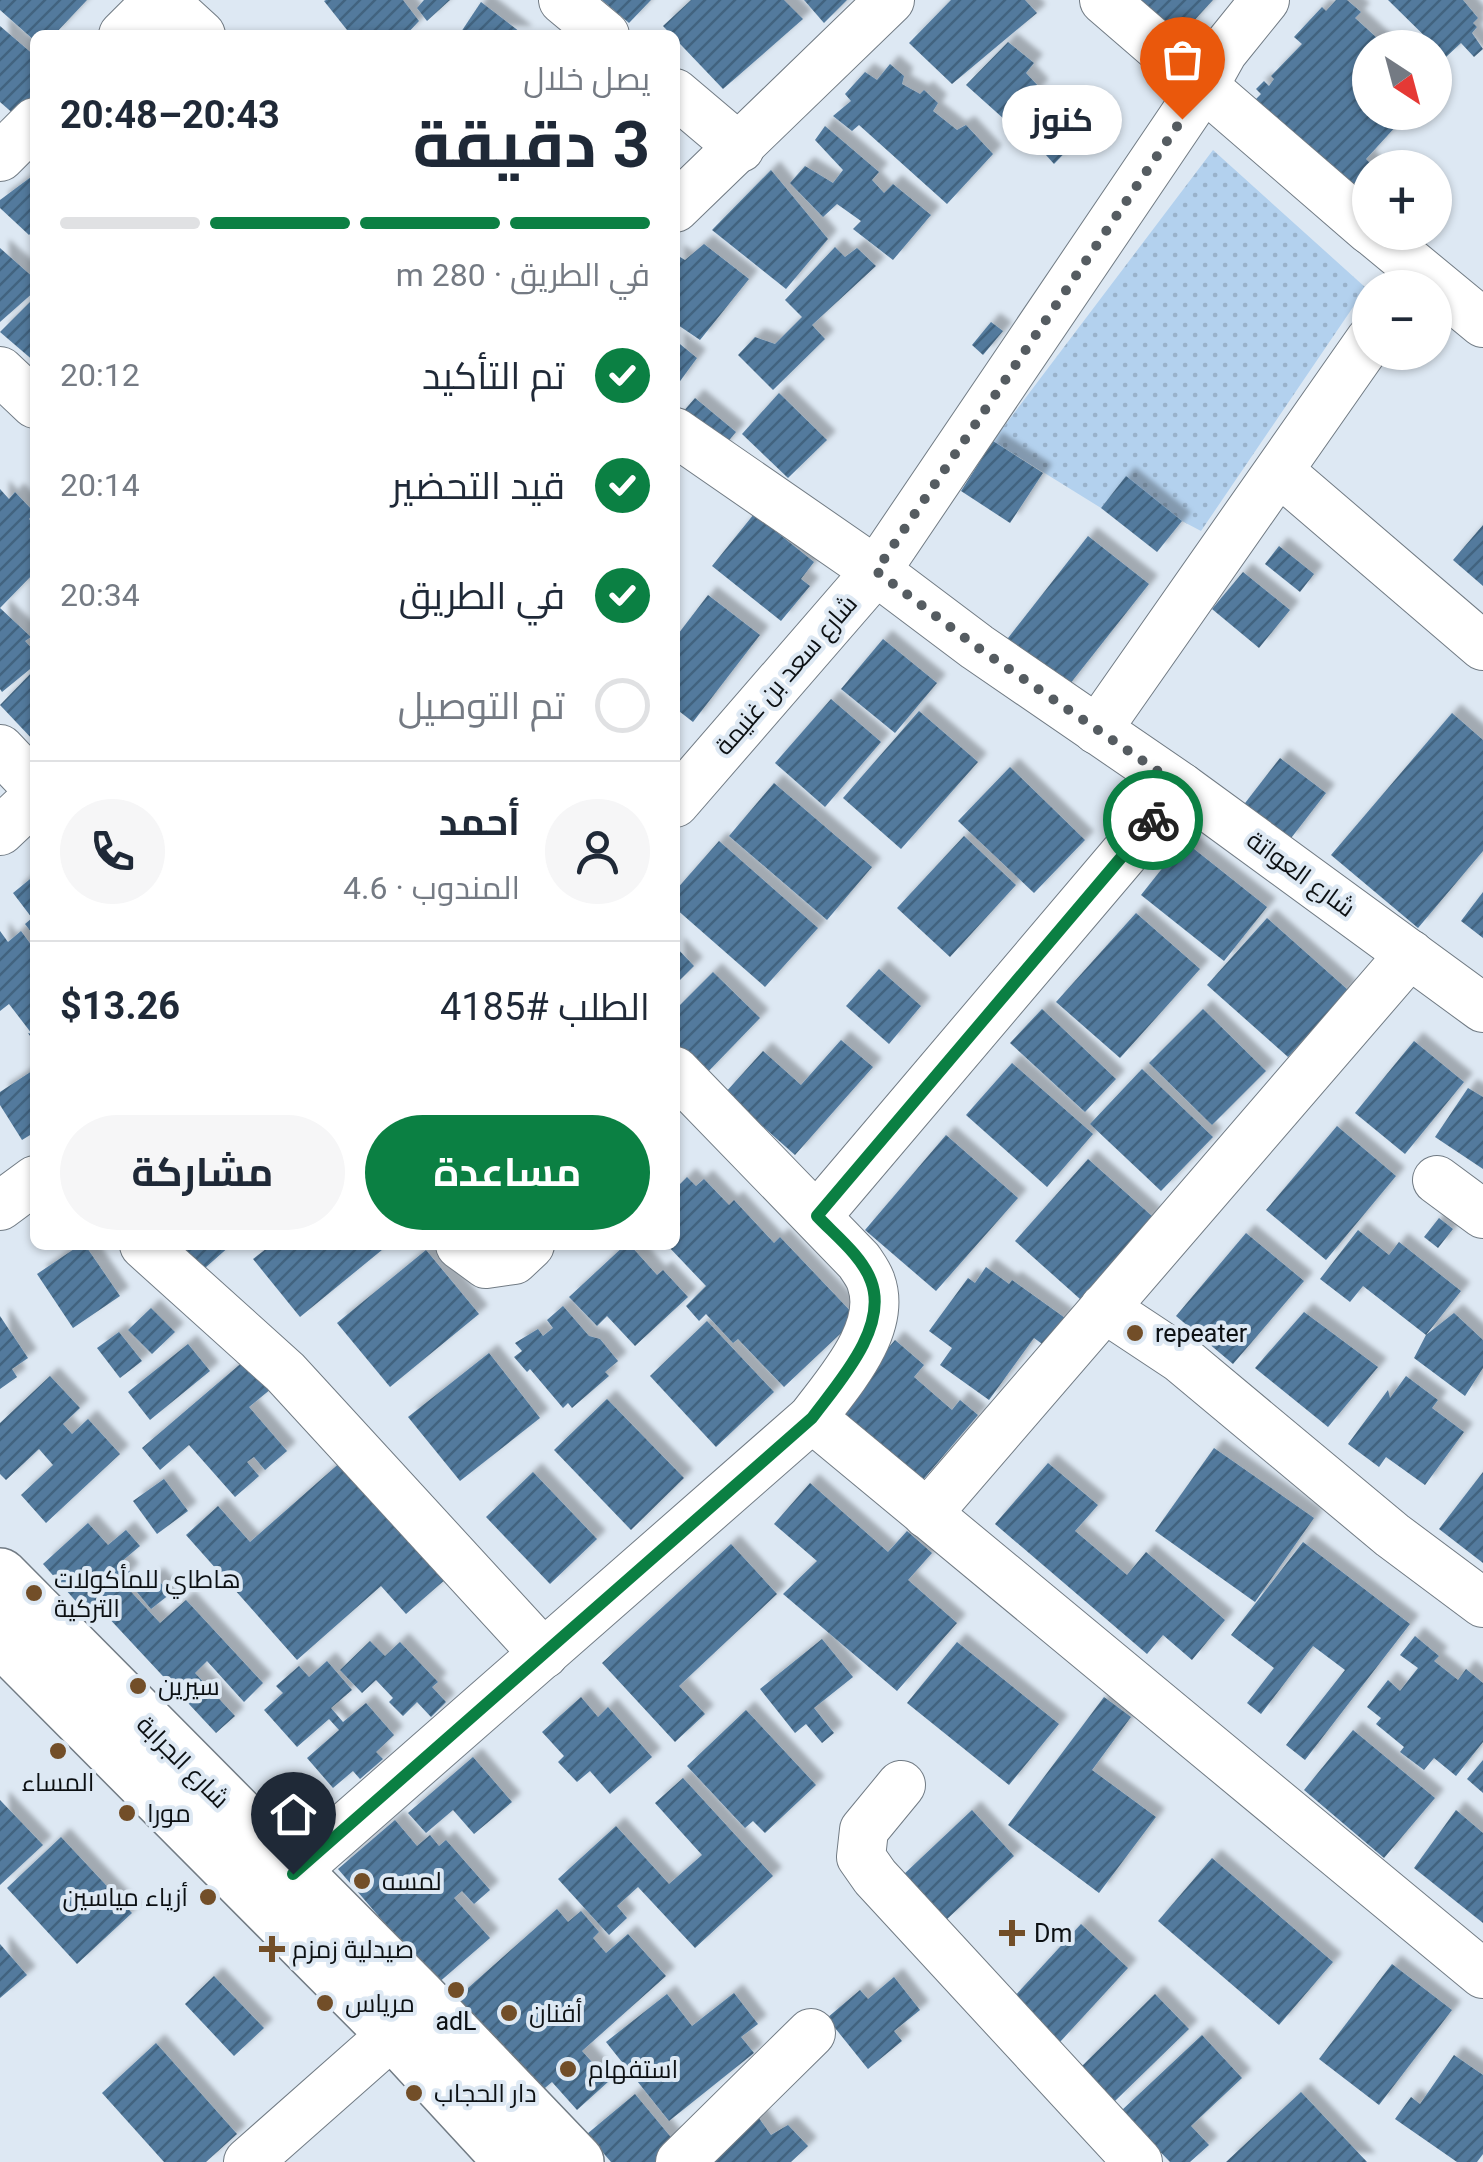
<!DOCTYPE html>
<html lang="ar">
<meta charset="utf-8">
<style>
:root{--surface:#fff;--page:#f6f6f7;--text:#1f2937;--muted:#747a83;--line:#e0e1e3;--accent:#0b8043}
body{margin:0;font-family:Roboto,Cairo,sans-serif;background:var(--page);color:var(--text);direction:rtl;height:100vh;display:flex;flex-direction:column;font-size:38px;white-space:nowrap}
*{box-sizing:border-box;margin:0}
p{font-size:32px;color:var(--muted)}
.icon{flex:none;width:55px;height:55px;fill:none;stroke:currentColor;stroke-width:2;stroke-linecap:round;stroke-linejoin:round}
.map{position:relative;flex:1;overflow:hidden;direction:ltr}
.panel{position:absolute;left:30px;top:30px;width:650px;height:1220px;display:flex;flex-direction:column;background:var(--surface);border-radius:15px;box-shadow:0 2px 8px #0004;direction:rtl}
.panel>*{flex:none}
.needle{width:65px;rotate:144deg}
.tools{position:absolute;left:1352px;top:30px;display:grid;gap:20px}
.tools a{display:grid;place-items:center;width:100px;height:100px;border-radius:50%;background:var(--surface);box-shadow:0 2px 8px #0004;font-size:50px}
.pin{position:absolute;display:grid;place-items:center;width:85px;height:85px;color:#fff;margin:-102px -42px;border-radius:50% 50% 50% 0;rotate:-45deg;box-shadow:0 0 10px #0007}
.pin .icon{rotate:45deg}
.courier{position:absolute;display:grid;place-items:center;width:100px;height:100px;margin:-50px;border:8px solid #0b8043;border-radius:50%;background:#fff;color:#222;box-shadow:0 2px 12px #0007}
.bubble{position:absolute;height:70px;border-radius:35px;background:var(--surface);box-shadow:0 2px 8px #0004;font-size:32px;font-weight:700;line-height:70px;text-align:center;direction:rtl}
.head em{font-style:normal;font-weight:700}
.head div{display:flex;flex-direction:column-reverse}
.head{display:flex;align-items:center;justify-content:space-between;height:170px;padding:0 30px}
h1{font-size:65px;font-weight:700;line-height:75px}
.bar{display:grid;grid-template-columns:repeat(4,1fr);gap:15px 10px;align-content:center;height:120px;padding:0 30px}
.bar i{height:12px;border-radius:8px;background:var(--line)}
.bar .selected{background:var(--accent)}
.bar p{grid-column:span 4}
.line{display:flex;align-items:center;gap:25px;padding:0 30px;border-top:2px solid var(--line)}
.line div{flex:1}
.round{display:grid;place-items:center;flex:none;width:105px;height:105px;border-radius:52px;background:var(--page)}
ol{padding:0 30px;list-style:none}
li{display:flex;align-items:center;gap:30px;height:110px}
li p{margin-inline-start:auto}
li .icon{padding:10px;border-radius:50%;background:var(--accent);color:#fff;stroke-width:4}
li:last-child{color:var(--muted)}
li i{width:55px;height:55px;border:5px solid var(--line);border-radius:50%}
.primary-button{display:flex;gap:20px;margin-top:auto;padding:20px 30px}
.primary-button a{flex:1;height:115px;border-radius:60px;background:var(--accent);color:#fff;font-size:40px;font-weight:700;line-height:115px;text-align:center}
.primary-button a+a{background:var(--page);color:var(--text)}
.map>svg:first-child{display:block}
.park{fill:url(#park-dots)}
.building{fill:url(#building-hatch);filter:url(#shadow)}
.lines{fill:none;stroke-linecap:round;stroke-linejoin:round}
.minor-casing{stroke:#717b84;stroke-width:50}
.major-casing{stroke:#717b84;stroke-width:58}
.minor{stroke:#fff;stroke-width:48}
.major{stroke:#fff;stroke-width:55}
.done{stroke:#555c61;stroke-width:10;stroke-dasharray:0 18}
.route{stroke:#0b8043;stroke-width:12}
.poi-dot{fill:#724e28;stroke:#dde8f3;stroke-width:4}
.labels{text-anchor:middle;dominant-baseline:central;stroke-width:8;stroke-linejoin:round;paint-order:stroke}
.street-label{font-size:25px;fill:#0c1013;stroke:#dde8f3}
.poi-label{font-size:25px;fill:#0c1013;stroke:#dde8f3;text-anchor:start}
</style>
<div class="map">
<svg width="1483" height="2162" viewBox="0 0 1483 2162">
<defs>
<pattern id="park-dots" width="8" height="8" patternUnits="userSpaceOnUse" patternTransform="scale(2.5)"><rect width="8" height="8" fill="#b3d1ee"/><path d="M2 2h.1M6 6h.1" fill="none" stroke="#99b2cb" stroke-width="1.8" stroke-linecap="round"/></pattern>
<pattern id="building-hatch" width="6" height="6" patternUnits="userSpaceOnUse" patternTransform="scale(2.5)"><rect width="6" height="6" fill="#527a9d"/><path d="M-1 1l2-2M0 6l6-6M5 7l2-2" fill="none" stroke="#42637f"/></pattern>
<filter id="shadow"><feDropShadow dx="9" dy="-9" stdDeviation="2.5" flood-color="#0004"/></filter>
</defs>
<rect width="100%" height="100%" fill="#dde8f3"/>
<!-- park -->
<polygon class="park" points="1213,150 1366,288 1201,531 1182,521 1126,477 1101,508 993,441"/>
<!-- building -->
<g class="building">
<polygon points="0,0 87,0 54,35 35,35 35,41 0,10"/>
<polygon points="326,0 403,0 419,21 406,35 351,35 324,1"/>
<polygon points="424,0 450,0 427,21 417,8"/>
<polygon points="602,0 651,0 629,23"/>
<polygon points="691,0 784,0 803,19 723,89 663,26"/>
<polygon points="804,0 847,0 824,23"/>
<polygon points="951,0 1025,0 1037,13 952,84 909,43"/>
<polygon points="1115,0 1213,0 1167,50"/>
<polygon points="1336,0 1347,0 1361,12 1355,18 1388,48 1370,48 1370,112 1409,112 1366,159 1372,165 1348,190 1277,117 1271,122 1252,103 1261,94 1256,89 1264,81 1269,86 1274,79 1271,76 1302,44 1294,37 1322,7 1326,11"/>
<polygon points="1388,0 1463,0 1478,18 1473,23 1477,27 1472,33 1483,49 1474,57 1461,43 1446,57"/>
<polygon points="481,2 524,35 459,35"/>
<polygon points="0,26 35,56 35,94 16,116 0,102"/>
<polygon points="1008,42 1034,63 1026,73 1040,88 1028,99 1034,106 1014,128 966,85"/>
<polygon points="890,64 904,76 902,84 920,94 924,90 938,103 933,111 957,130 966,125 993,154 947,204 859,125 852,131 833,116 851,101 845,94 865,72 877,80"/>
<polygon points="1064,116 1081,136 1054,164 1038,146"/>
<polygon points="825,126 879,172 872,180 884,193 893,184 931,215 893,260 853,229 861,221 837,204 823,217 790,183 805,166 833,183 843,170 815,140"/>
<polygon points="771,170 828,239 786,289 712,230"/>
<polygon points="35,174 35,229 29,235 0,208 0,200"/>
<polygon points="704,244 749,279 700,340 675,323 675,254 685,260"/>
<polygon points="835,247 845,257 857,248 876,266 812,325 825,339 773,390 738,355 755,337 775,344 802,317 785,300"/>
<polygon points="0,248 35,279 35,291 0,322"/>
<polygon points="35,297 35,362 0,332"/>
<polygon points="991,322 1003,331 983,355 972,345"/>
<polygon points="675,340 697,358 675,388"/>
<polygon points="779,393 827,440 788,478 742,434"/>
<polygon points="695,398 736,432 714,458 675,421"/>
<polygon points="993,441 1043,473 1010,523 961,491"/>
<polygon points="1126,476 1182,521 1157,552 1101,508"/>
<polygon points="0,489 9,499 15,492 34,512 29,519 35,526 35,572 0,608 31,637 25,641 35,652 35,665 2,692 0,689"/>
<polygon points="754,514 814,562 801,579 810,586 781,621 712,566"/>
<polygon points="1483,525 1483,586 1453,560"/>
<polygon points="1088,536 1149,584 1062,694 1001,647"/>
<polygon points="1279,546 1314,574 1300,592 1265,564"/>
<polygon points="1243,572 1290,610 1259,648 1212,609"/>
<polygon points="708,595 760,635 693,722 675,708 675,638"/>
<polygon points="883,639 937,683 895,733 841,689"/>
<polygon points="35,669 35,742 0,705"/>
<polygon points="831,699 881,742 825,807 775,763"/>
<polygon points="919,711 978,762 901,849 843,798"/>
<polygon points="1452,713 1483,740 1483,851 1418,928 1331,855"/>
<polygon points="1280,758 1326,793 1288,842 1242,807"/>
<polygon points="1010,767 1085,840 1034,893 958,821"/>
<polygon points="774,783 872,867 827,920 729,836"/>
<polygon points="964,836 1016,885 950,957 897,908"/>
<polygon points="719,841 818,928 765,987 675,908 675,891"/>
<polygon points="1184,841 1267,907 1224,961 1141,895"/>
<polygon points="35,875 35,937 25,924 32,918 13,893"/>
<polygon points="1483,892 1483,938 1461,921"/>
<polygon points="1136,913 1200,969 1120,1058 1056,1002"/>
<polygon points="1267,918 1348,990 1288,1057 1207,985"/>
<polygon points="0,931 8,942 21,931 35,950 35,1043 28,1033 32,1034 9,1004 0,1011"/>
<polygon points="675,946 694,966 675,985"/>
<polygon points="879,969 921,1006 889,1044 846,1006"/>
<polygon points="713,972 760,1018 703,1077 675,1049 675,1010"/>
<polygon points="1042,1009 1116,1079 1085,1112 1010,1043"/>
<polygon points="1203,1009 1266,1071 1212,1125 1149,1063"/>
<polygon points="841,1040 873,1067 795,1155 725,1093 763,1051 801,1085"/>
<polygon points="1414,1041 1464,1082 1405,1154 1355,1113"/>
<polygon points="1012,1063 1093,1134 1047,1187 966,1115"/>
<polygon points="35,1069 35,1132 22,1140 0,1105 0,1092"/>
<polygon points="1142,1069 1213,1137 1161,1191 1090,1124"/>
<polygon points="1468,1088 1483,1097 1483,1169 1435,1137"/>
<polygon points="1337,1126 1396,1176 1326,1260 1266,1210"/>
<polygon points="946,1135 1018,1198 936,1291 865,1230"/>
<polygon points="1088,1159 1153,1217 1080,1299 1015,1241"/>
<polygon points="687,1177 696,1186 704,1179 729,1205 734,1200 774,1243 780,1237 857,1318 784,1387 738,1339 733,1343 706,1314 699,1321 686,1306 706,1286 667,1245 675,1245 675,1189"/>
<polygon points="1439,1218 1453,1229 1438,1248 1424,1237"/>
<polygon points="1358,1230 1389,1255 1399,1242 1461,1291 1426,1335 1454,1313 1483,1340 1483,1368 1465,1396 1414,1358 1426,1335 1363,1286 1350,1302 1320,1279"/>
<polygon points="1246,1233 1304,1281 1233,1364 1176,1316"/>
<polygon points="80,1245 85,1245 120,1296 73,1328 37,1274"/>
<polygon points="169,1245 231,1245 196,1276"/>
<polygon points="271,1245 388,1245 300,1317 253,1259"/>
<polygon points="625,1245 630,1245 657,1275 663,1270 688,1297 635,1346 607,1316 597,1326 569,1297"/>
<polygon points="426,1250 479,1314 390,1387 337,1323"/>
<polygon points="986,1267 1009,1284 1012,1280 1065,1318 1045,1346 1034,1338 989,1400 940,1365 952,1348 929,1331 968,1278 975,1283"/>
<polygon points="563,1306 589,1336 600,1339 618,1361 605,1372 609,1376 572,1408 568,1403 563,1408 530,1369 527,1372 514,1357 522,1351 515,1343 538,1329 543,1336 553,1328 547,1320"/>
<polygon points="151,1308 175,1332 152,1354 128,1330"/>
<polygon points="1304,1312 1378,1367 1328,1427 1255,1368"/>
<polygon points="0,1316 28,1358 12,1369 17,1377 0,1389"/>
<polygon points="707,1321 774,1392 716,1447 650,1376"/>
<polygon points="119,1332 142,1361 120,1378 97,1348"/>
<polygon points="895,1340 924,1365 914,1377 952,1410 960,1400 978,1415 922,1481 836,1409"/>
<polygon points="188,1344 210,1371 150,1420 128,1392"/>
<polygon points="489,1353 540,1418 460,1481 408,1417"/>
<polygon points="252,1354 277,1384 249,1407 287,1451 265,1470 254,1457 247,1462 259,1476 235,1497 189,1445 160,1470 142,1448"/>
<polygon points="50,1376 80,1408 63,1424 72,1434 88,1419 120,1454 46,1523 21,1495 53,1465 39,1449 6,1480 0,1474 0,1423"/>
<polygon points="1406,1376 1438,1400 1432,1408 1464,1432 1425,1485 1386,1457 1379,1467 1348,1444 1388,1390 1390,1398"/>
<polygon points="607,1399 684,1478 631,1530 554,1450"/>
<polygon points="1214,1448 1314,1518 1255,1602 1155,1531"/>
<polygon points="351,1453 455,1571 406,1614 381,1586 297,1660 186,1535 218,1506 250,1542"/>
<polygon points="1048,1463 1098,1505 1075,1531 1127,1575 1146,1552 1225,1620 1192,1660 1163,1635 1147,1654 995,1524"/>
<polygon points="533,1472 597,1539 550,1584 486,1517"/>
<polygon points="1483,1472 1483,1563 1439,1529"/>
<polygon points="164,1479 188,1511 157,1534 133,1501"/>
<polygon points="810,1483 888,1552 907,1531 932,1553 908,1580 957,1623 897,1691 783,1594 817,1561 774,1524"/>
<polygon points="88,1523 108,1545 126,1530 140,1546 121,1562 130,1572 121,1581 160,1623 186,1600 263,1683 244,1702 207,1661 195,1673 235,1716 216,1733 105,1614 95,1623 43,1564"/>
<polygon points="1303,1542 1410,1624 1305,1760 1286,1745 1345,1670 1313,1646 1261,1714 1247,1703 1274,1668 1231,1635"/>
<polygon points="731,1544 777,1594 679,1686 705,1714 675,1742 602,1663"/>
<polygon points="155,1576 170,1594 151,1609 137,1592"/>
<polygon points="1415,1636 1439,1656 1434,1661 1458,1680 1466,1669 1483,1683 1483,1742 1456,1776 1434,1758 1424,1770 1400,1752 1404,1747 1376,1724 1381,1718 1367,1707 1388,1680 1400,1691 1418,1668 1400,1655"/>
<polygon points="822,1639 853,1677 814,1708 834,1733 822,1743 806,1724 795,1733 760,1689"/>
<polygon points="370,1641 385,1656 400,1642 438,1682 432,1687 446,1702 431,1717 417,1702 403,1716 389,1702 393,1698 376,1680 362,1693 340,1670"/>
<polygon points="957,1642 1059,1724 1009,1785 907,1703"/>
<polygon points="327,1661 352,1690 331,1708 343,1722 366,1703 394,1735 376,1752 383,1759 360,1779 353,1771 333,1788 307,1758 339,1730 329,1719 297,1747 264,1710 283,1693 276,1686 299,1666 309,1677"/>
<polygon points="581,1697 598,1717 608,1707 652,1757 610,1794 590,1771 577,1782 558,1762 564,1756 542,1732"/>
<polygon points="1104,1697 1131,1717 1092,1770 1156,1817 1099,1893 1008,1825"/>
<polygon points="746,1710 816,1785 765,1833 753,1821 745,1828 687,1766"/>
<polygon points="1353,1730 1435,1798 1384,1858 1304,1790"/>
<polygon points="473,1757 512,1802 474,1834 453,1810 426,1833 408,1813"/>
<polygon points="1483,1760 1483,1793 1467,1779"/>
<polygon points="683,1778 773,1876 695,1948 638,1887 617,1906 627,1918 609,1935 558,1879 616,1826 669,1884 702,1855 655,1803"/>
<polygon points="0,1800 43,1845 0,1885"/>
<polygon points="972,1810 1014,1856 945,1921 902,1876"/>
<polygon points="1456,1810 1483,1833 1483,1923 1414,1868"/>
<polygon points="395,1820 417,1846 430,1835 439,1846 446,1840 490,1890 474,1904 462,1891 454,1898 490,1938 437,1984 338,1869"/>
<polygon points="61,1837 132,1913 77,1964 7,1888"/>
<polygon points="1212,1858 1333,1962 1279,2025 1158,1921"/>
<polygon points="557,1909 568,1922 581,1911 599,1932 593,1938 606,1953 628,1934 666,1976 582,2051 609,2081 577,2110 552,2082 533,2098 450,2004"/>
<polygon points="1081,1924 1128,1968 1060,2042 1013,1998"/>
<polygon points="0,1944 27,1975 0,1998"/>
<polygon points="1392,1964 1452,2010 1379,2105 1319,2059"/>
<polygon points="214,1976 264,2028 234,2056 185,2004"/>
<polygon points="894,1977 920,2010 894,2031 902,2041 868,2069 827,2018 860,1990 868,1999"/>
<polygon points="734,1993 758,2024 741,2037 754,2053 669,2121 606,2042 667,1994 692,2026"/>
<polygon points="1155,1994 1189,2029 1115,2101 1081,2067"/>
<polygon points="1202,2035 1242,2078 1191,2126 1209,2145 1190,2162 1170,2162 1121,2111"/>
<polygon points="156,2043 237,2134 206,2162 164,2162 102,2093"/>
<polygon points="1454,2055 1483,2075 1483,2154 1477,2162 1457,2162 1395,2119 1411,2097 1420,2104"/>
<polygon points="1301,2092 1367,2162 1226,2162"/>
<polygon points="635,2094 679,2147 662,2162 611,2162 587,2134"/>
<polygon points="756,2114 771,2135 788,2125 808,2146 791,2162 711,2162"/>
</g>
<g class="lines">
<!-- minor casing -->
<g class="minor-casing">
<g id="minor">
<polyline points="163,0 201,35"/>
<polyline points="563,0 605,35"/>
<polyline points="1104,0 1370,230"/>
<polyline points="123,35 158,0"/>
<polyline points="675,93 740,148"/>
<polyline points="0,157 35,122"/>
<polyline points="675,208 890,0"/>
<polyline points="1373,232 1483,323"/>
<polyline points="0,371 35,404"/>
<polyline points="675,432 876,571 977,647 1181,787 1483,1008"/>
<polyline points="1280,472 1483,646"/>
<polyline points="1097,730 1370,340"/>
<polyline points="0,749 35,786"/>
<polyline points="675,803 876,571 1204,86 1223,52 1265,0"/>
<polyline points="0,831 35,798"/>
<polyline points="1437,1180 1483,1214"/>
<polyline points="0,1206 35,1180"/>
<polyline points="817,1216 1181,787"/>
<polyline points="144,1245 285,1372 544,1654"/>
<polyline points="460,1245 486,1264 514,1260 530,1245"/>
<polyline points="1104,1308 1181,1359 1392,1535 1483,1603"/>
<polyline points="812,1418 1483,1974"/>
<polyline points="927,1514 1410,954"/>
<polyline points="901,1785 864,1830 861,1857 875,1877 1138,2162"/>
<path d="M293,1873L812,1418C838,1383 888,1329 871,1282C869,1275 863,1267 859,1261L675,1071"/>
<polyline points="248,2162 394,2033"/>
<polyline points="680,2162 811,2033"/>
</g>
</g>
<!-- major casing -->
<g class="major-casing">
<g id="major">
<polyline points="0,1576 418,1997 576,2162"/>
<polyline points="0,1637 394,2033 513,2162"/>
</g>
</g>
<!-- minor -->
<use href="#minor" class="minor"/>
<!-- major -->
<use href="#major" class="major"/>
</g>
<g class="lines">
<!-- done -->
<polyline class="done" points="1153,820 1181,787 977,647 876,571 1182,119"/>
<!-- route -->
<path class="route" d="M293,1874L812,1418C838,1383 889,1328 871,1281C862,1256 835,1235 817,1216L1153,820"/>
</g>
<!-- markers -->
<g class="poi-dot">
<circle cx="1135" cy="1333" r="10"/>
<circle cx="34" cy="1593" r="10"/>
<circle cx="138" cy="1686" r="10"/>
<circle cx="58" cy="1751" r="10"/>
<circle cx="127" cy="1813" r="10"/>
<circle cx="362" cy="1881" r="10"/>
<circle cx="208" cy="1897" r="10"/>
<path d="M1007 1918h10v10h10v10h-10v10h-10v-10h-10v-10h10z"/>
<path d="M267 1934h10v10h10v10h-10v10h-10v-10h-10v-10h10z"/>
<circle cx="456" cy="1990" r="10"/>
<circle cx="325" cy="2003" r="10"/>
<circle cx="509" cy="2013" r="10"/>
<circle cx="568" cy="2069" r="10"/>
<circle cx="414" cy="2093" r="10"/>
</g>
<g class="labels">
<!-- street labels -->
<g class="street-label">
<text transform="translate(786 675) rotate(-49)">شارع سعد بن غنيمة</text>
<text transform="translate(1301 874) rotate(36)">شارع العواتة</text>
<text transform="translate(183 1762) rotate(45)">شارع الجرابة</text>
</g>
<!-- poi labels -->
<g class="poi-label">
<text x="1155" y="1333">repeater</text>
<text x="54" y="1579">هاطاي للمأكولات<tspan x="54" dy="29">التركية</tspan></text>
<text x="158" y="1686">سيرين</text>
<text x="58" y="1782" text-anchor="middle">المساء</text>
<text x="147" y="1813">مورا</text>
<text x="382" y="1881">لمسه</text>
<text x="188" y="1897" text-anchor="end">أزياء مياسين</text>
<text x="1034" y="1933">Dm</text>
<text x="292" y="1949">صيدلية زمزم</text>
<text x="345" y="2003">مرياس</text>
<text x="529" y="2013">أفنان</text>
<text x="456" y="2021" text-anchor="middle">adL</text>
<text x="588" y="2069">استفهام</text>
<text x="434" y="2093">دار الحجاب</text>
</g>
</g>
</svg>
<div class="tools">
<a><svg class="needle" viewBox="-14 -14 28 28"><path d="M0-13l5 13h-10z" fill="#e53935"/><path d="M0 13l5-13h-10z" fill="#747a83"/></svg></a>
<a>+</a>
<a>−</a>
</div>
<div class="pin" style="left:1182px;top:119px;background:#ea580c"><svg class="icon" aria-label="bag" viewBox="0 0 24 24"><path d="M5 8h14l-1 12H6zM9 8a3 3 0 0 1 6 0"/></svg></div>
<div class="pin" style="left:293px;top:1874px;background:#1f2937"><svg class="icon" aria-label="home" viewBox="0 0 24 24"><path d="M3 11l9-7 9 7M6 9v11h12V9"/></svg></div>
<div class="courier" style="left:1153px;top:820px"><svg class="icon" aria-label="bike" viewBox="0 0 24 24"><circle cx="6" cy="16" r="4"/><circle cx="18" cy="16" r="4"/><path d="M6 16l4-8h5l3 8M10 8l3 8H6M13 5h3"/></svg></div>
<div class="bubble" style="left:1002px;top:85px;width:120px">كنوز</div>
<section class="panel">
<div class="head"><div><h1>3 دقيقة</h1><p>يصل خلال</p></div><em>20:43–20:48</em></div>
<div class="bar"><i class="selected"></i><i class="selected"></i><i class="selected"></i><i></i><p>في الطريق · 280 m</p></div>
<ol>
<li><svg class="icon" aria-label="check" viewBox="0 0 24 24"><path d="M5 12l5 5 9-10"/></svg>تم التأكيد<p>20:12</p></li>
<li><svg class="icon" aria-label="check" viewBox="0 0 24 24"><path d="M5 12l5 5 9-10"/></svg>قيد التحضير<p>20:14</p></li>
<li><svg class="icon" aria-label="check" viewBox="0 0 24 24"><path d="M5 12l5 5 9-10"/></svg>في الطريق<p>20:34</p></li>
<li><i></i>تم التوصيل</li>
</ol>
<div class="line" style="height:180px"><a class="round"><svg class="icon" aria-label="person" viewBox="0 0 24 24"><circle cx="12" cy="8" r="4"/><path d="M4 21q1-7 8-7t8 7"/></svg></a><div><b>أحمد</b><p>المندوب · 4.6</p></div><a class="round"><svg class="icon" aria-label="phone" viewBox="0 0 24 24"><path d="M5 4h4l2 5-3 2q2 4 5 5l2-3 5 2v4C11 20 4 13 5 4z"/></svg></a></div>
<div class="line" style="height:130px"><div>الطلب #4185</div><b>$13.26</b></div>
<div class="primary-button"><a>مساعدة</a><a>مشاركة</a></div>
</section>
</div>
